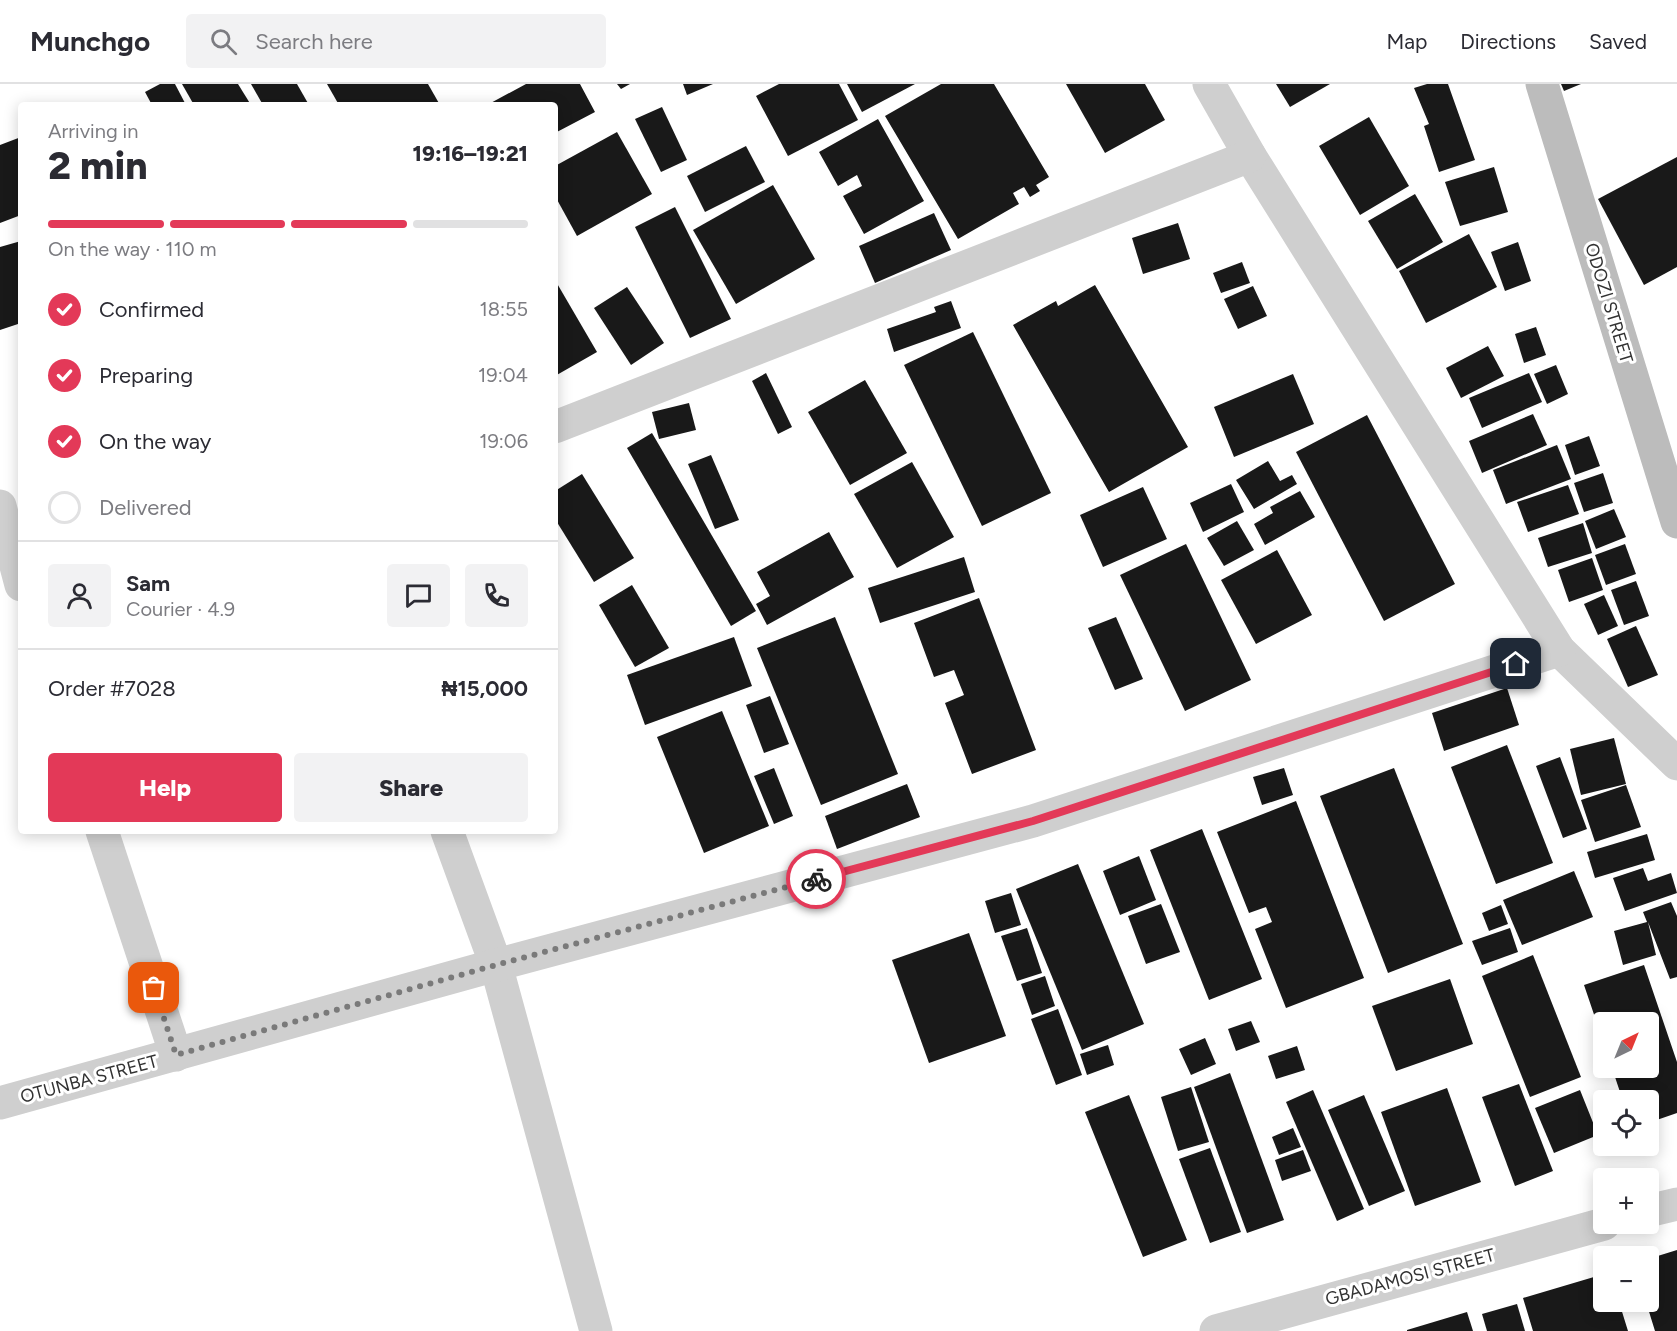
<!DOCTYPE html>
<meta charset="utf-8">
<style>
:root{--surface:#fff;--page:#f2f2f3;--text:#2b2b33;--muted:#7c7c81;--line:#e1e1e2;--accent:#e33958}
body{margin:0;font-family:Figtree,sans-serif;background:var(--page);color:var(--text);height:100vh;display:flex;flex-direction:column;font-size:22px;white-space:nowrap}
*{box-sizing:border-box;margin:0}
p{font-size:20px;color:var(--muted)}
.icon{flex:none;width:33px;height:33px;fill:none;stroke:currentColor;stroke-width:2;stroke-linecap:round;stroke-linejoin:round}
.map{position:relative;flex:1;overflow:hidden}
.drawer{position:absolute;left:18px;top:18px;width:540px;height:732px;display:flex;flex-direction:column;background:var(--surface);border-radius:6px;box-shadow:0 3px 15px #0003}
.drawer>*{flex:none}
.needle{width:39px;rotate:43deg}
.fabs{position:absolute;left:1593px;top:928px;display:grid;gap:12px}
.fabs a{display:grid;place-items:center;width:66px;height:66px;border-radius:6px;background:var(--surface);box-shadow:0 3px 15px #0003;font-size:30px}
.pin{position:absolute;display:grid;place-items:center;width:51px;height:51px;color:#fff;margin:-26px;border-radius:12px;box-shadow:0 3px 9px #0006}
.courier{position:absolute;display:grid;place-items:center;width:60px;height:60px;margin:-30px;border:4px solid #e33958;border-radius:50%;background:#fff;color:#222;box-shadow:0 2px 8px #0007}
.head em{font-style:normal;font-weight:800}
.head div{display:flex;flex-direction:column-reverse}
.head{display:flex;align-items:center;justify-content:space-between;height:102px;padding:0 30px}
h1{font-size:39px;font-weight:800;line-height:45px}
.bar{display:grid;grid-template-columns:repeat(4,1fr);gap:9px 6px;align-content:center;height:72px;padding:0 30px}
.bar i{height:8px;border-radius:4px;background:var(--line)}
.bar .on{background:var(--accent)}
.bar p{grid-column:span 4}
.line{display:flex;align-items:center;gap:15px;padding:0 30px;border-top:2px solid var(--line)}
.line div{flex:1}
.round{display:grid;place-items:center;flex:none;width:63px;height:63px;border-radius:6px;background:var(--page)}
ol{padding:0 30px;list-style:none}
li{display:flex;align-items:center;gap:18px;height:66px}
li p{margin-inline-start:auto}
li .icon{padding:6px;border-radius:50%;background:var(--accent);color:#fff;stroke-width:4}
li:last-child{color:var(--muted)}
li i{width:33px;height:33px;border:3px solid var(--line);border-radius:50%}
.cta{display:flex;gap:12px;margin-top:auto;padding:12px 30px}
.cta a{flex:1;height:69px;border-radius:6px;background:var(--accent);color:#fff;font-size:24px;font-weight:800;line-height:69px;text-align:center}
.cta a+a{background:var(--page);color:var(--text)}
header{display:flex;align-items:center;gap:36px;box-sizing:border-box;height:84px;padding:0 30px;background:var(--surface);border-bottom:2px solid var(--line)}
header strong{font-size:28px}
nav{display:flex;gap:33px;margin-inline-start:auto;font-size:21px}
.search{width:420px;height:54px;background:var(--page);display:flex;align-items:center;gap:15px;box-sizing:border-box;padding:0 21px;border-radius:6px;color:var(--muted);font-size:22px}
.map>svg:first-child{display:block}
.building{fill:#191919}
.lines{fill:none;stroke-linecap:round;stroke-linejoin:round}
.street{stroke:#cfcfcf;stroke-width:33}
.secondary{stroke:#bcbcbc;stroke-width:33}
.done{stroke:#7a7a7a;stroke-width:6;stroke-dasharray:0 10.8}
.route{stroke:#e33958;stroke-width:8}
.labels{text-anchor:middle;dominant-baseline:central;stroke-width:6;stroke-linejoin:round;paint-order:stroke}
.street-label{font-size:18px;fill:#323232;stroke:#fff}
</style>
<header>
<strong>Munchgo</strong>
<div class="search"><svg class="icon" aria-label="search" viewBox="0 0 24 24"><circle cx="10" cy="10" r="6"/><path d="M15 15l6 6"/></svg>Search here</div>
<nav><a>Map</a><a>Directions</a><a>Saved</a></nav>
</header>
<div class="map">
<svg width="1677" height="1247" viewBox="0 0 1677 1247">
<rect width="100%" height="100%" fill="#fff"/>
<!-- building -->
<g class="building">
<polygon points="160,0 175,0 186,21 152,21 145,8"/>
<polygon points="182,0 238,0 251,21 194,21"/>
<polygon points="251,0 297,0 309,21 263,21"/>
<polygon points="327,0 428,0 440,21 339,21"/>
<polygon points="526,0 580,0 595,28 555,49 555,21 487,21"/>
<polygon points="617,0 630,0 621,5"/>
<polygon points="683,0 713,0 687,11"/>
<polygon points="779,0 839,0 858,36 788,72 756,12"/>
<polygon points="847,0 915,0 862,28"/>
<polygon points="941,0 994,0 1049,93 1036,101 1040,107 1030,113 1024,103 1013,109 1019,120 958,155 885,32"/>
<polygon points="1066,0 1145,0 1165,36 1105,69"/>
<polygon points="1276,0 1330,0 1290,23"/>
<polygon points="1427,0 1448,0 1475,76 1439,88 1424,42 1429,40 1414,4"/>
<polygon points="1561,0 1581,0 1564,7"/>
<polygon points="662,23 687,76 661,88 635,35"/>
<polygon points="1369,33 1409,102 1360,131 1319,62"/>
<polygon points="878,35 924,117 864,150 843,112 862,102 857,91 838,102 819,68"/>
<polygon points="617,48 652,110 577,152 555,112 555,82"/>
<polygon points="21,53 21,131 0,139 0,61"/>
<polygon points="746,62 765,98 705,128 687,92"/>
<polygon points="1677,73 1677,183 1644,201 1598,115"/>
<polygon points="1494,83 1508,128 1460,142 1445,98"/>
<polygon points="773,101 815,175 736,220 693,146"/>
<polygon points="1415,110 1443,158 1397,185 1368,137"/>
<polygon points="675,123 731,235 690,254 635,143"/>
<polygon points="934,129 951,166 875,199 859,162"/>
<polygon points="1178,139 1190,175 1143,190 1132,154"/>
<polygon points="1469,150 1497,203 1426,239 1399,187"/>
<polygon points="21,157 21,239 0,246 0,163"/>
<polygon points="1518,158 1531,197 1505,207 1491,168"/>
<polygon points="1242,178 1250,199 1221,209 1213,189"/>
<polygon points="555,196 597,268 555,292"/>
<polygon points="1095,201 1188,363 1109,408 1013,241 1056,217 1058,222"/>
<polygon points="1253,202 1267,232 1238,245 1224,215"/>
<polygon points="627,203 664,259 631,281 594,224"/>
<polygon points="951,217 961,244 894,268 887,245 936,228 934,223"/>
<polygon points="1536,243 1546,271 1524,279 1515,250"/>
<polygon points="973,248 1051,409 982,442 904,281"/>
<polygon points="1488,262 1504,292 1461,314 1446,284"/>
<polygon points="1556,281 1568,310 1547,320 1534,290"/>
<polygon points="766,289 792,343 778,350 752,297"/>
<polygon points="1529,289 1542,318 1482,344 1469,314"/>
<polygon points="1293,290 1314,340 1234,373 1214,323"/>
<polygon points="865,296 907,369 850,401 808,328"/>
<polygon points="689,319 696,346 659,355 652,328"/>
<polygon points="1533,330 1547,361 1482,389 1469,357"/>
<polygon points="1367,331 1455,500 1384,537 1296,368"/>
<polygon points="652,349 756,527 731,542 627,364"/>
<polygon points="1589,352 1600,382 1575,391 1565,361"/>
<polygon points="1557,361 1571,395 1506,420 1493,386"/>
<polygon points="711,371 739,436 715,445 688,380"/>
<polygon points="1268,377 1280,397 1292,391 1297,400 1254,425 1236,396"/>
<polygon points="912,378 954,453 897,484 854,410"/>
<polygon points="1603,389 1613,419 1584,428 1574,399"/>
<polygon points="582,390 634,474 594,498 555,435 555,407"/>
<polygon points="1231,400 1244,428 1203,448 1190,419"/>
<polygon points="1568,401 1579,430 1528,448 1517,418"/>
<polygon points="1143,403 1167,455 1103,483 1080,431"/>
<polygon points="1300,407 1315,433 1265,461 1254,440 1273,429 1270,423"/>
<polygon points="1614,425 1626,453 1596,465 1585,437"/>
<polygon points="1237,437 1254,466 1224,482 1207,454"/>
<polygon points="1583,439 1592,469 1548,483 1538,454"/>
<polygon points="829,448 854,493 767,541 756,520 770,512 757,488"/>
<polygon points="1186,460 1251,596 1185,627 1120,491"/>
<polygon points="1625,460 1636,490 1606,501 1595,471"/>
<polygon points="1277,466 1312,531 1256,560 1221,496"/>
<polygon points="964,473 975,508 880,539 868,504"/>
<polygon points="1592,474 1603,506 1569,518 1558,486"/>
<polygon points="1636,497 1649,532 1624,541 1611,506"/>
<polygon points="632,501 669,564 635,583 599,521"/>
<polygon points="1604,511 1618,542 1598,551 1584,520"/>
<polygon points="979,514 1036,666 972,690 945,619 964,611 954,586 934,593 914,539"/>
<polygon points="835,533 898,690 821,721 757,564"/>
<polygon points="1116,533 1143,595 1115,606 1088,544"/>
<polygon points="1636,542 1658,591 1628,603 1607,555"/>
<polygon points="734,553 752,602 645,641 627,591"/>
<polygon points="1507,604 1519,641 1444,667 1432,629"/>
<polygon points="770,612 789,660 764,669 746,621"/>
<polygon points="722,627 769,742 704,769 657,653"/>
<polygon points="1614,654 1626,700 1581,711 1570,665"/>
<polygon points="1507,661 1553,779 1496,800 1451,683"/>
<polygon points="1560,673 1587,745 1563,754 1536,682"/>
<polygon points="774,684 793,732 774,740 754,692"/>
<polygon points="1284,684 1293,711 1262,721 1253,693"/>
<polygon points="1394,684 1463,860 1388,889 1320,712"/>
<polygon points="907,700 920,733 837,765 825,732"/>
<polygon points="1626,701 1641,743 1595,758 1581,716"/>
<polygon points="1296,717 1364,894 1286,924 1255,845 1272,838 1266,823 1249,829 1217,748"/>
<polygon points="1202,745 1262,895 1209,916 1150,766"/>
<polygon points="1647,750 1655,776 1595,794 1587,768"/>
<polygon points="1139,772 1156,816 1120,831 1103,787"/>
<polygon points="1078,780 1144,940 1082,966 1016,805"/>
<polygon points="1643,784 1648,797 1671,789 1677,809 1625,827 1613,794"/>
<polygon points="1574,787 1593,833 1522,861 1503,816"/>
<polygon points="1011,809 1021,841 995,849 985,817"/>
<polygon points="1671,818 1677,832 1677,893 1670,895 1648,838 1656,871 1623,881 1614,847 1647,838 1643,828"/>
<polygon points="1161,820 1180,868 1146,880 1128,832"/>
<polygon points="1501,821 1508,840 1489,847 1482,829"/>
<polygon points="1027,844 1042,889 1017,897 1001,852"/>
<polygon points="1510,844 1518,868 1482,881 1472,857"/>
<polygon points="969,849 1006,952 929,979 892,876"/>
<polygon points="1533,871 1581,993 1530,1013 1482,892"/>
<polygon points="1644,881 1677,978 1677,1029 1648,1039 1648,1017 1623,1017 1612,984 1648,984 1648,939 1604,939 1603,957 1584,901"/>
<polygon points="1045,892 1055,922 1032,931 1021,900"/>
<polygon points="1450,895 1473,960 1396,987 1372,922"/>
<polygon points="1058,925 1082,991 1056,1001 1031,935"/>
<polygon points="1251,937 1260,958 1236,967 1228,945"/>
<polygon points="1205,954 1216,980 1191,991 1179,965"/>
<polygon points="1108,961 1114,981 1087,991 1080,970"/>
<polygon points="1297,962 1305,986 1276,995 1268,972"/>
<polygon points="1230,989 1284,1136 1247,1149 1194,1003"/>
<polygon points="1519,1000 1553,1087 1515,1102 1482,1013"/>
<polygon points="1191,1003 1209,1058 1178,1067 1161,1013"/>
<polygon points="1447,1004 1481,1098 1415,1122 1381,1028"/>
<polygon points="1313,1006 1364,1125 1337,1137 1286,1018"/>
<polygon points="1580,1006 1598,1051 1554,1069 1535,1024"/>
<polygon points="1129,1011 1187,1156 1143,1173 1085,1028"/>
<polygon points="1364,1011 1405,1107 1369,1122 1328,1026"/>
<polygon points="1293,1044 1301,1063 1279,1071 1272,1053"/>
<polygon points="1210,1064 1241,1148 1210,1159 1179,1075"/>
<polygon points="1303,1066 1311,1087 1282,1097 1275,1076"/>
<polygon points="1677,1166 1677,1247 1655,1247 1646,1218 1648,1218 1648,1175"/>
<polygon points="1604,1190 1604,1218 1619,1218 1628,1247 1533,1247 1523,1214"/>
<polygon points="1517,1220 1525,1247 1487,1247 1482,1230"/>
<polygon points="1467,1228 1473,1247 1407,1247 1407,1246"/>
</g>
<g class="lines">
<!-- street -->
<g class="street">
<polyline points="1209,0 1250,72 1559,566 1677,680"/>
<polyline points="555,343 1250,72"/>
<polyline points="0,422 21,501"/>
<polyline points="102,747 176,971"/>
<polyline points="447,747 496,881 596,1247"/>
<polyline points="0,1019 496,881 1033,737 1559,566"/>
<polyline points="1648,1127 1677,1120"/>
<polyline points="1216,1247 1604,1140"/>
</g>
<!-- secondary -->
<polyline class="secondary" points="1542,0 1677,438"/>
</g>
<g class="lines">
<!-- done -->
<polyline class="done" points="154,904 176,971 496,881 816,795"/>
<!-- route -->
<polyline class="route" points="816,795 1033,737 1516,580"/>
</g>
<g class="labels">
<!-- street labels -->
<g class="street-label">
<text transform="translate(1609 219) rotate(73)">ODOZI STREET</text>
<text transform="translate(89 995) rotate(-15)">OTUNBA STREET</text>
<text transform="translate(1410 1193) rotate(-15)">GBADAMOSI STREET</text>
</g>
</g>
</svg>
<div class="fabs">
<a><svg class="needle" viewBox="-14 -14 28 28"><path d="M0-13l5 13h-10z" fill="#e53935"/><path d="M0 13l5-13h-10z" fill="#7c7c81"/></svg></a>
<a><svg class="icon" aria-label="locate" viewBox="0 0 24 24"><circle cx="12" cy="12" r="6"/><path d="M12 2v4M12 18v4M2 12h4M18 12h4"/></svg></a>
<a>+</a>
<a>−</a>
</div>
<div class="pin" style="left:154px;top:904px;background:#ea580c"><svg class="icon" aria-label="bag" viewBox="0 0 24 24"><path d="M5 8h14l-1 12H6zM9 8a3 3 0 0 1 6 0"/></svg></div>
<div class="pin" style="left:1516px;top:580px;background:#1f2937"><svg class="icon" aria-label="home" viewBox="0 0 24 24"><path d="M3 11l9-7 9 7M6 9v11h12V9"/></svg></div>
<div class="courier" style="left:816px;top:795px"><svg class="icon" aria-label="bike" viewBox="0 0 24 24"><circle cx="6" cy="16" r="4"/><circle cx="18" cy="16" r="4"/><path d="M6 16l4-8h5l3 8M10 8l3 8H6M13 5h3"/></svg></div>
<section class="drawer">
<div class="head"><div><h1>2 min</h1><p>Arriving in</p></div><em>19:16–19:21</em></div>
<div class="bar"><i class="on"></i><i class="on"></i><i class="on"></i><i></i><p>On the way · 110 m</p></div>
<ol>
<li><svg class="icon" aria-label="check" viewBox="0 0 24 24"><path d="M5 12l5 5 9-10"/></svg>Confirmed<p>18:55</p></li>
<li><svg class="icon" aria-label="check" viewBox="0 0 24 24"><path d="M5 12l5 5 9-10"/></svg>Preparing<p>19:04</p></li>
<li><svg class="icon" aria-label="check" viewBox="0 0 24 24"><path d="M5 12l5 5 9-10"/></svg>On the way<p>19:06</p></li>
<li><i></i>Delivered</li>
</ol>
<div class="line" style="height:108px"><a class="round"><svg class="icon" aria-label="person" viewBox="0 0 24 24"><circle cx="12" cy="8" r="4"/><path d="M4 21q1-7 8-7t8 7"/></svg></a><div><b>Sam</b><p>Courier · 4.9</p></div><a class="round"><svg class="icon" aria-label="chat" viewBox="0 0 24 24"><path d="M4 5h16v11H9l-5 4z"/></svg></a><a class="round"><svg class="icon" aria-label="phone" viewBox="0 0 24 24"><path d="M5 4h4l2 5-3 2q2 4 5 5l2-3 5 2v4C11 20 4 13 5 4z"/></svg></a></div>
<div class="line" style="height:78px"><div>Order #7028</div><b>₦15,000</b></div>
<div class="cta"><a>Help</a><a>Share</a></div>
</section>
</div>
